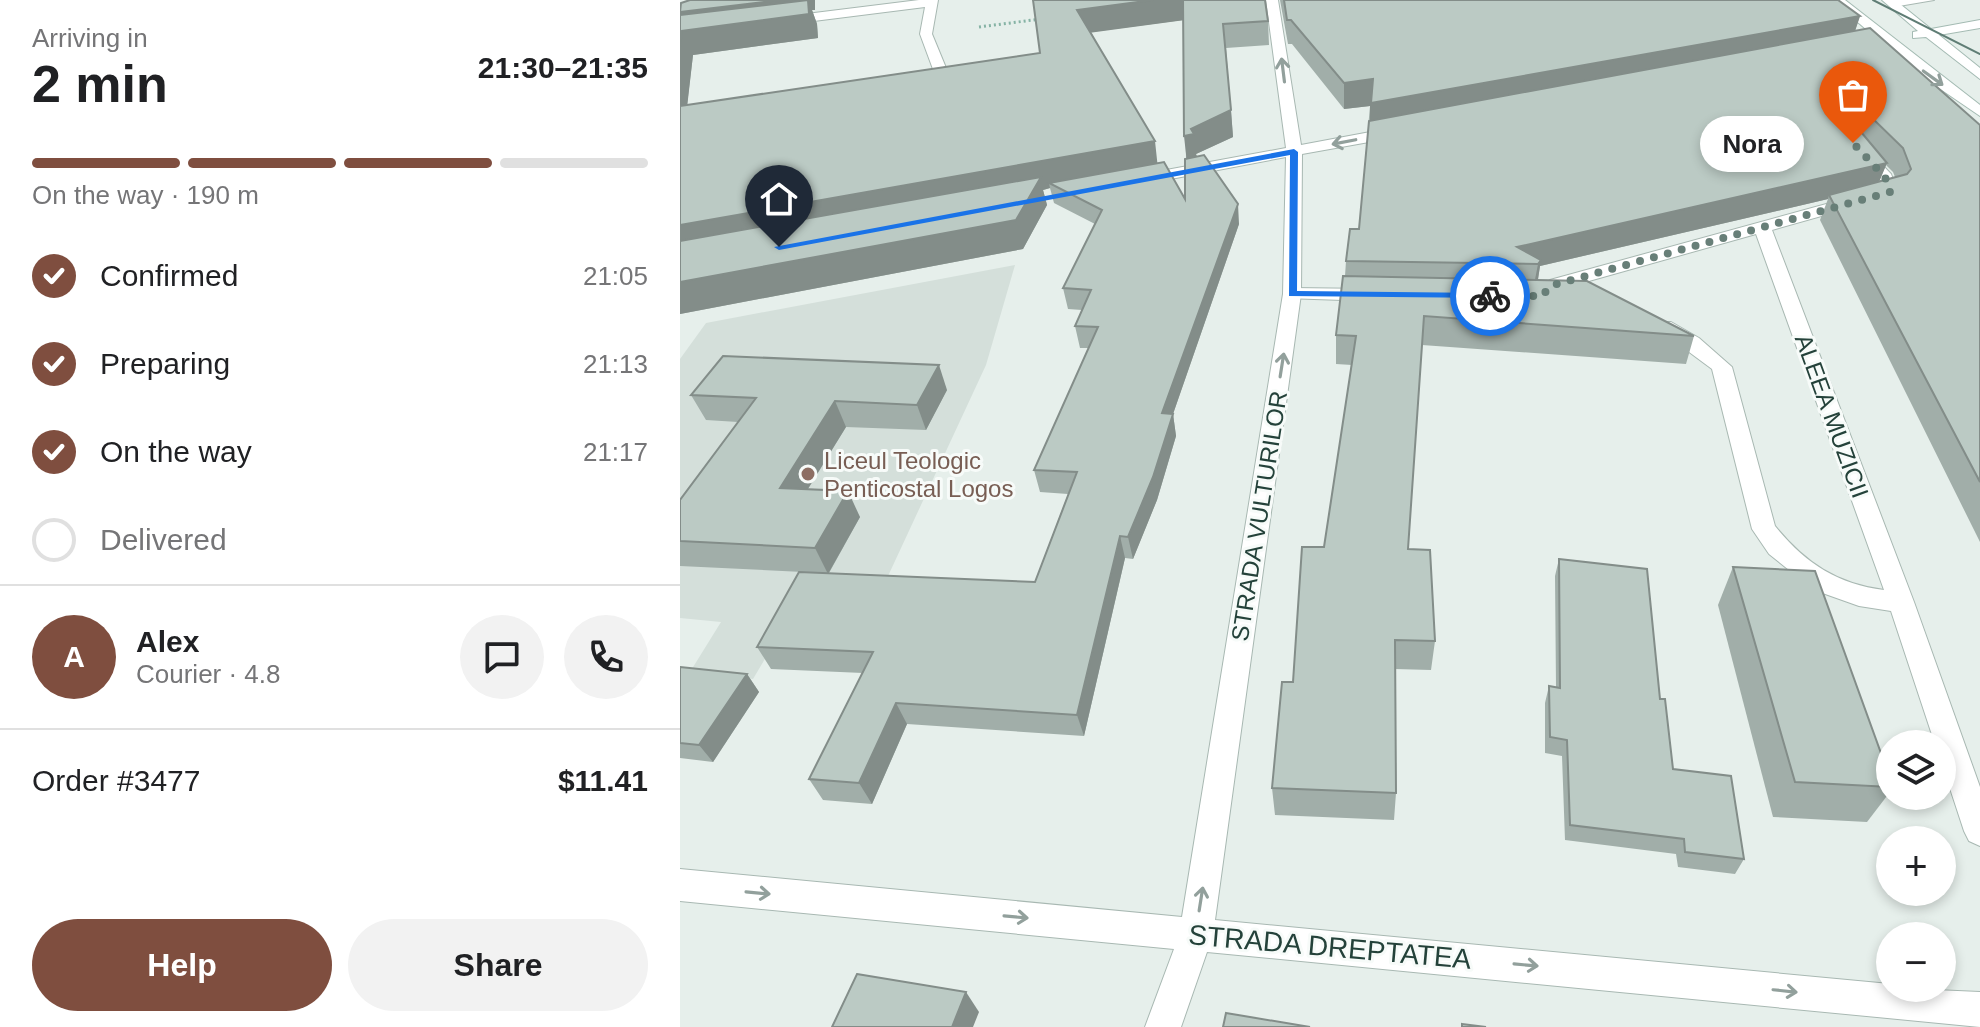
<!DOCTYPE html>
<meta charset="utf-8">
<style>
:root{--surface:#fff;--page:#f2f2f2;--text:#202124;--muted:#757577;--line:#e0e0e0;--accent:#7f4e3f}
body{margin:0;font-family:Helvetica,sans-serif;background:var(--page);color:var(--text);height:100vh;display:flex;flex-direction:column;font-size:30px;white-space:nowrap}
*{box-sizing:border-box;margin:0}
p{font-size:26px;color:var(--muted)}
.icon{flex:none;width:44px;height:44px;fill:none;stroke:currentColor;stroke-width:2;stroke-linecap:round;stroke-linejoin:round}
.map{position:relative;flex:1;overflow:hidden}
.sheet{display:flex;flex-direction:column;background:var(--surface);width:680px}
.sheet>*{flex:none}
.controls{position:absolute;left:1196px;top:730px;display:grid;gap:16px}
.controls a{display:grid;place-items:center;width:80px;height:80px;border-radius:50%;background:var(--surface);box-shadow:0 4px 12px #0003;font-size:40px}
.pin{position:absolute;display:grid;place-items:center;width:68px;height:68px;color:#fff;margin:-82px -34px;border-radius:50% 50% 50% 0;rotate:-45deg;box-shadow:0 0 8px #0007}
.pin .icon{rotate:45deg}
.courier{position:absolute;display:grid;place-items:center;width:80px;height:80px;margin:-40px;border:6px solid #1a73e8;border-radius:50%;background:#fff;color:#222;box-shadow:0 2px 10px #0007}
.bubble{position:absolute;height:56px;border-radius:28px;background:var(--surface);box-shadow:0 4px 12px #0003;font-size:26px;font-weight:600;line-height:56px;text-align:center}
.overview em{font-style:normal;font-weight:600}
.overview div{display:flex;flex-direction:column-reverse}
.overview{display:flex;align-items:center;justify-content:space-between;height:136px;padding:0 32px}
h1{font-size:52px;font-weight:600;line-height:60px}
.bar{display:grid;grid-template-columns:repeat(4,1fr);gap:12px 8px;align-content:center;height:96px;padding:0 32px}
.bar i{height:10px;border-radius:6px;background:var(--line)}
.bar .on{background:var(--accent)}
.bar p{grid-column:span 4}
.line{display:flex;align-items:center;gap:20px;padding:0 32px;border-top:2px solid var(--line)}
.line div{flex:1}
.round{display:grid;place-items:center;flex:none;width:84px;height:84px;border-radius:42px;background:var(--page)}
ol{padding:0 32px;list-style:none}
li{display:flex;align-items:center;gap:24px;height:88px}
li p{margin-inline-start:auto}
li .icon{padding:8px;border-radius:50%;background:var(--accent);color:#fff;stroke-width:4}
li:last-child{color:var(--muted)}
li i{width:44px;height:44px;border:4px solid var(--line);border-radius:50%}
.action{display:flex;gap:16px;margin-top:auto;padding:16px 32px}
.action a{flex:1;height:92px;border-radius:48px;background:var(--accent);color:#fff;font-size:32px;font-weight:600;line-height:92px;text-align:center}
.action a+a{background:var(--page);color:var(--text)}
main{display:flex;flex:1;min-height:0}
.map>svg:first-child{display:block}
.built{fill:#d4dfda}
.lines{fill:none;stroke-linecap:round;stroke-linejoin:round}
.lane-casing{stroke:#a8b8b2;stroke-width:2}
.street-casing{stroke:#a8b8b2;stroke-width:2}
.secondary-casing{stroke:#a4bbb3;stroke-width:2}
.path{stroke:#86b3a5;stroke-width:3;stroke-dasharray:2 3;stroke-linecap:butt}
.lane{fill:#fff;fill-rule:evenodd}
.street{fill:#fff;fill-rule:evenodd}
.secondary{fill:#fff;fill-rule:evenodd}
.tram{stroke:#5f7d75;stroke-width:2}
.wall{fill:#a1aea9;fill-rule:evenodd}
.shaded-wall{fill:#838d89}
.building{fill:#bbcac4;stroke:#838d89;stroke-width:2}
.oneway{stroke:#92a09c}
.route{fill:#1a73e8}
.done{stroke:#687f78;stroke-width:8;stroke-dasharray:0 14.4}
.education-dot{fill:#8d6e63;stroke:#f7fbf9;stroke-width:3}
.labels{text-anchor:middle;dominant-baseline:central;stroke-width:6;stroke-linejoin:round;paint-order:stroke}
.street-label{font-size:24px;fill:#24423a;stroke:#f7fbf9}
.education-label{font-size:24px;fill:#785e54;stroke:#f7fbf9;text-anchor:start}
.near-street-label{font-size:28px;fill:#24423a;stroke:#f7fbf9}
</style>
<main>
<section class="sheet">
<div class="overview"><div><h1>2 min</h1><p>Arriving in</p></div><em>21:30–21:35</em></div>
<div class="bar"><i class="on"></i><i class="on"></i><i class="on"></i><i></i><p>On the way · 190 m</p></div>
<ol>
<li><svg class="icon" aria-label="check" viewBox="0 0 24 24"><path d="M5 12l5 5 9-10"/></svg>Confirmed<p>21:05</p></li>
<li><svg class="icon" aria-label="check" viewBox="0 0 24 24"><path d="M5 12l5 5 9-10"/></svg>Preparing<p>21:13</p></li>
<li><svg class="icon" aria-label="check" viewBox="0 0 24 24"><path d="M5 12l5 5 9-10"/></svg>On the way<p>21:17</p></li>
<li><i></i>Delivered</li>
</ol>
<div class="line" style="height:144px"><b class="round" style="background:var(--accent);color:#fff">A</b><div><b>Alex</b><p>Courier · 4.8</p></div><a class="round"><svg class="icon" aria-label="chat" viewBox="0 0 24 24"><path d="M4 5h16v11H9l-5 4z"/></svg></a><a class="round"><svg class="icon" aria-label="phone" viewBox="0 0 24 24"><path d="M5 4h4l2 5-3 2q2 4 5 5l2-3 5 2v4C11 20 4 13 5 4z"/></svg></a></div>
<div class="line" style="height:104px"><div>Order #3477</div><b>$11.41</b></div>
<div class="action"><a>Help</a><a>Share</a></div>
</section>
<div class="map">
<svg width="1300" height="1027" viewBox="0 0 1300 1027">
<rect width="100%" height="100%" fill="#e6efeb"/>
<!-- built -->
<polygon class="built" points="335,265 306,365 202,589 130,583 73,679 10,672 41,622 0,618 0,359 26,323"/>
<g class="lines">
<!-- lane casing -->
<g class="lane-casing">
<g id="lane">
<polygon points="239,0 258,0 252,34 271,80 269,83 257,80 240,34 245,7 102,25 96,21 102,17"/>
<polygon points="1211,0 1254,0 1213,7 1207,3"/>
<path d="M1175,147H1185L1211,174L1218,192L1216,195L1092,230L1234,602L1300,787V846L1289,841L1284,831L1262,764V744H1255L1211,611L1179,606L1134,590L1089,554L1072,529L1032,369L974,326L977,322H991L1019,338L1052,367L1095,526C1125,563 1157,584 1204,590L1076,234L884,288L864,298L855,292L870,280L1201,189L1197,178L1172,150Z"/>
<polygon points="612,288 692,289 701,295 692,301 605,298 605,290"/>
</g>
</g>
<!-- street casing -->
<g class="street-casing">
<polygon id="street" points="586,0 598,0 621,145 717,127 725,132 717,137 622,154 621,294 535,920 1210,984 1210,988 1300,992 1300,1027 527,952 501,1027 465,1027 494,949 0,901 0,869 502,917 603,294 606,157 459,185 451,180 459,175 606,148"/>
</g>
<!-- secondary casing -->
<g class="secondary-casing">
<g id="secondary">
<polygon points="1152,0 1165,0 1300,105 1300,116 1237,73"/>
<polygon points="1202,0 1215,0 1251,29 1300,20 1300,28 1259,35 1300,68 1300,79 1246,37 1233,38 1233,32 1238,31"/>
</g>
</g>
<!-- path -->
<polyline class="path" points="299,27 361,19"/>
<!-- lane -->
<use href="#lane" class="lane"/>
<!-- street -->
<use href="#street" class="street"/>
<!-- secondary -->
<use href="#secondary" class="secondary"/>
<!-- tram -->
<polyline class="tram" points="1193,0 1300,54"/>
</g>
<!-- wall -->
<g class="wall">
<path d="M353,0L588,21L589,45L546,48L553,137L516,154L559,224L493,414L496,436L477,500L453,559L445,558L404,736L227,724L192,804L143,800L129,779L183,673L91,669L77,647L123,572L0,566V500L58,422L26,420L11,395L267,390L246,430L166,427L128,489L180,517L149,573L355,582L388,494L360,492L354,470L409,348H400L395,326L402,310L388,309L383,288L415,224L374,203L370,188L363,190L367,205L343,249L0,314L1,3L135,10H132L137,24L138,38L13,55L7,105L360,53ZM503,20L506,158L505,199L478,164L411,32Z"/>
<path d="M600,0H1158L1180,16L1175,31L1300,125V542L1140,220L1148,199L860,266L858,280L1014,336L1006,364L742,345L728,549L755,641L751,670L715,669L716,793L714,820L595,815L592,788L613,682L644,547L672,365L656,364V335L665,276L666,261L679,229L690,106L664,109L612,44H608ZM1206,165L1213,172L1215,177L1199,181Z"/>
<polygon points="879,559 980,699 993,769 1064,859 1055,874 998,867 996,854 885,840 882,756 865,753 865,703 869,686 876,687 875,576"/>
<polygon points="1053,567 1210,778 1210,792 1187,822 1093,817 1038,605"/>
<polygon points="0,667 67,674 79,692 33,762 0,758"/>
</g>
<!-- shaded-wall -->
<g class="shaded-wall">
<polygon points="100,0 135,0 135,10 132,10 137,24 138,38 13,55 4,134 0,124 0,12"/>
<polygon points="473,0 503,0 505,20 401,34 397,10"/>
<polygon points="1180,16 1172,40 690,129 690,106 664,109 664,83"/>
<polygon points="551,110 553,137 516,154 517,161 507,163 504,136 511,129"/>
<polygon points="475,141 478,169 369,183 370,188 363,190 367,205 343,249 0,314 0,225"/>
<polygon points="1207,163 1197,187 1149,195 1148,199 860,266 857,285 853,290 858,264 837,247"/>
<polygon points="558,204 559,224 493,414 496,436 477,500 453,559 448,537 482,413"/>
<polygon points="259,365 267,390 246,430 237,405"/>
<polygon points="155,401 166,427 113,513 100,488"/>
<polygon points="168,491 180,517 148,574 135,548"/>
<polygon points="440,536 445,558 404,736 397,715"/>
<polygon points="67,674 79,692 33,762 19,745"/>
<polygon points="216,703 227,724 192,804 179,783"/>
<polygon points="286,992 299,1012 293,1027 272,1027"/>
</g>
<!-- building -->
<g class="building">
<polygon points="10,0 100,0 0,12 1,3"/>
<polygon points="128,0 129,14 2,31 0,47 0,15"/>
<polygon points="353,0 473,0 397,10 475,141 0,225 0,106 360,53"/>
<polygon points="503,0 585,0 588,21 543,24 551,110 511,129 514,134 504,136"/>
<polygon points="604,0 1158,0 1180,16 691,103 693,79 664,83 611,20 607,20"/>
<polygon points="1190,28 1300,125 1300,482 1149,195 1227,174 1231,169 1223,148 1189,115 1177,114 1171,120 1207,163 837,247 861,260 858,264 666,261 670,229 679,229 689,121"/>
<polygon points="524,155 558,204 482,413 493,414 473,477 448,537 440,536 397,715 216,703 179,783 129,779 193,652 77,647 119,572 355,582 397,472 354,470 418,327 395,326 411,290 383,288 422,210 369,183 484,162 505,199 505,159"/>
<polygon points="361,177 336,220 0,282 0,241"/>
<polygon points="663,276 907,281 1014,336 744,316 728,549 750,550 755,641 715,640 716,793 592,788 602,682 613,682 622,547 644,547 676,336 656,335"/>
<polygon points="43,356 259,365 237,405 155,401 100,488 168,491 135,548 0,541 0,500 76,398 11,395"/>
<polygon points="879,559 967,569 980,699 985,699 993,769 1051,776 1064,859 1005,852 1004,839 890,825 887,740 870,737 869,686 880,688"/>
<polygon points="1053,567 1135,571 1210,778 1210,787 1115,782"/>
<polygon points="0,667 67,674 19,745 0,743"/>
<polygon points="177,974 286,992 272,1027 152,1027"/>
<polygon points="546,1013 630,1027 543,1027"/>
<polygon points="782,1024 806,1027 782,1027"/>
</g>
<!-- one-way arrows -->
<defs><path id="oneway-shaft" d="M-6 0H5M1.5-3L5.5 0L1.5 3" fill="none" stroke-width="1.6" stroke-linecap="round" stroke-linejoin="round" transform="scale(2)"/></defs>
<g class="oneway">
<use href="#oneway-shaft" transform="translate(603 70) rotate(-97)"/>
<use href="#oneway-shaft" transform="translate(1253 78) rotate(36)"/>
<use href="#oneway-shaft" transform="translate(664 142) rotate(169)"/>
<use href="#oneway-shaft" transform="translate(602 365) rotate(-81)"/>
<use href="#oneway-shaft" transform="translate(78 893) rotate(5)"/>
<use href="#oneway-shaft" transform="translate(521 899) rotate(-81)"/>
<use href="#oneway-shaft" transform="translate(336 917) rotate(5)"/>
<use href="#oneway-shaft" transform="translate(846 965) rotate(5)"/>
<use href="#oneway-shaft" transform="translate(1105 991) rotate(6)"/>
</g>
<!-- route -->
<polygon class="route" points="614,149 618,152 617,291 810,293 814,298 609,296 610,155 99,250 94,247"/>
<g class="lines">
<!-- done -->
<polyline class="done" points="810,296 863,296 868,288 877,284 1210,192 1205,177 1173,143"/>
</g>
<!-- markers -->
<circle class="education-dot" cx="128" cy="474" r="8"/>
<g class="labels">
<!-- street labels -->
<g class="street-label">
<text transform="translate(1152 416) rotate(70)">ALEEA MUZICII</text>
<text transform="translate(579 516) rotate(-81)">STRADA VULTURILOR</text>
</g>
<!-- education labels -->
<g class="education-label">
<text x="144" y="460">Liceul Teologic<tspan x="144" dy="28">Penticostal Logos</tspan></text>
</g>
<!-- near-street labels -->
<g class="near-street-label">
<text transform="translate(650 947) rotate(5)">STRADA DREPTATEA</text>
</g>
</g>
</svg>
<div class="controls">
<a><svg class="icon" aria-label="layers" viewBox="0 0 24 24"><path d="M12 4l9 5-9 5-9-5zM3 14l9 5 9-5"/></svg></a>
<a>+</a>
<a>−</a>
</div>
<div class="pin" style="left:1173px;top:143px;background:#ea580c"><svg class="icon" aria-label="bag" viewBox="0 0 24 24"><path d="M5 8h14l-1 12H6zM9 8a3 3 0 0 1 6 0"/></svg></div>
<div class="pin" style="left:99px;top:247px;background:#1f2937"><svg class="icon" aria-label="home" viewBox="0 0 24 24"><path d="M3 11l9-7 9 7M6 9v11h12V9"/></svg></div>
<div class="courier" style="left:810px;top:296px"><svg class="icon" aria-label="bike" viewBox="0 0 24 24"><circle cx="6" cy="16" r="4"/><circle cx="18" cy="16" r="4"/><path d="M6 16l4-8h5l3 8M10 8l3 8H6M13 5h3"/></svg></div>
<div class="bubble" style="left:1020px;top:116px;width:104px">Nora</div>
</div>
</main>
